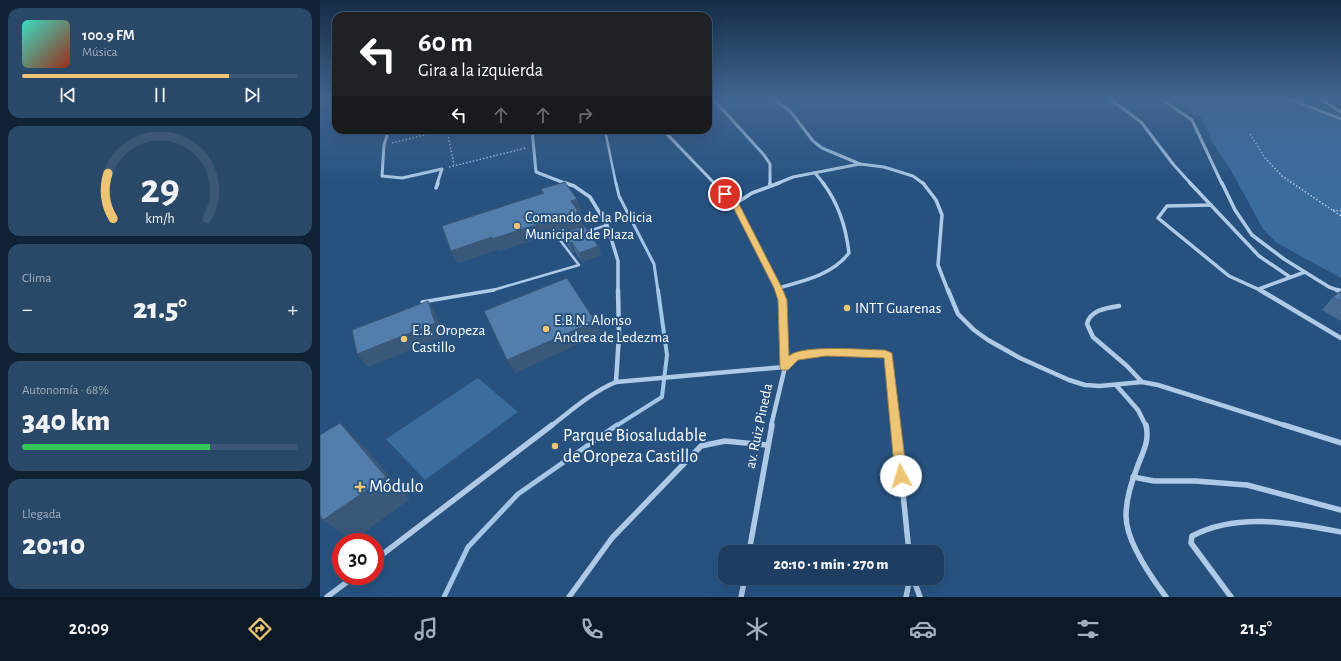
<!DOCTYPE html>
<html lang="es">
<head>
<meta charset="utf-8">
<style>
	body { margin:0; font-family:"Alegreya Sans",sans-serif; background:#2a4969; color:#f1f3f6; height:100vh; display:flex; flex-direction:column; font-size:15px; white-space:nowrap }
	* { box-sizing:border-box; margin:0 }
	p { font-size:13px; color:#a0aebd }
	.icon { flex:none; width:22px; height:22px; fill:none; stroke:currentColor; stroke-width:2; stroke-linecap:round; stroke-linejoin:round }
	.map { position:relative; flex:1; overflow:hidden }
	.drawer { display:flex; flex-direction:column; gap:8px; padding:8px; background:#102235; width:320px }
	.drawer>* { flex:none }
	.hud { position:absolute; left:12px; top:12px; width:380px; height:122px; border-radius:12px; box-shadow:0 4px 16px #0002,0 0 0 1px #3b5775; background:#202124; color:#fff; overflow:hidden }
	.speed { position:absolute; left:12px; top:533px; display:flex; gap:8px; font-size:20px; font-weight:700; text-align:center }
	.speed>* { display:grid; place-content:center; width:52px; height:52px; border-radius:50%; background:#1d3e60; box-shadow:0 4px 16px #0002,0 0 0 1px #3b5775; line-height:1 }
	.speed .limit { border:6px solid #d22; background:#fff; color:#111 }
	.pin { position:absolute; display:grid; place-items:center; width:34px; height:34px; color:#fff; margin:-17px; border:2px solid #fff; border-radius:50%; box-shadow:0 1px 4px #0007 }
	.me { position:absolute; width:44px; margin:-22px; rotate:354deg; stroke-linejoin:round; filter:drop-shadow(0 0 3px #0008) }
	.turn { display:flex; align-items:center; gap:14px; height:84px; padding:0 20px; font-size:18px }
	.turn .icon { width:52px; height:52px; stroke-width:2.5 }
	.turn b { display:block; font-size:28px; line-height:34px }
	.lanes { display:flex; align-items:center; height:38px; padding:0 20px; background:#0003; justify-content:center; gap:20px; direction:ltr }
	.lanes .off { opacity:.35 }
	.big { font-size:30px; font-weight:800; line-height:1.1 }
	.drawer .tile { flex:1; display:flex; flex-direction:column; justify-content:center; gap:6px; min-width:0; padding:0 14px; border-radius:12px; background:#2a4969 }
	.drawer .dial { align-items:center; gap:0 }
	.dial svg { height:104px; overflow:visible; fill:none; stroke:#3b5775; stroke-width:7; stroke-linecap:round; text-anchor:middle }
	.dial text { fill:#f1f3f6; stroke:none }
	.song { display:flex; align-items:center; gap:12px }
	.cover { width:48px; height:48px; border-radius:6px; background:linear-gradient(135deg,hsl(170 70% 55%),hsl(10 70% 35%)) }
	.played { height:4px; border-radius:2px; background:linear-gradient(90deg,#eec574 75%,#3b5775 75%) }
	.keys { display:flex; justify-content:space-around; direction:ltr }
	.heat { display:flex; justify-content:space-between; align-items:center; font-size:22px; direction:ltr }
	.charge { height:6px; border-radius:3px; background:linear-gradient(90deg,#34c759 68%,#3b5775 0) }
	.trip { position:absolute; left:398px; top:545px; width:226px; height:40px; border-radius:12px; background:#1d3e60; box-shadow:0 4px 16px #0002,0 0 0 1px #3b5775; font-weight:800; line-height:40px; text-align:center }
	.tab-bar { display:flex; height:64px; justify-content:space-around; align-items:center; background:#0c1926; color:#a0aebd }
	.tab-bar .icon { width:28px; height:28px }
	.tab-bar .on { color:#eec574 }
	.tab-bar b { font-size:18px; color:#f1f3f6 }
	main { display:flex; flex:1; min-height:0 }
	.map>svg:first-child { display:block }
	.green { fill:#3b6c9e }
	.lines { fill:none; stroke-linecap:round; stroke-linejoin:round }
	.stream-far3 { stroke:#a3c5e6; stroke-width:2.5 }
	.stream-far2 { stroke:#a3c5e6; stroke-width:3 }
	.stream-far1 { stroke:#a3c5e6; stroke-width:4 }
	.stream { stroke:#a3c5e6; stroke-width:5 }
	.path { stroke:#aecae6; stroke-width:1.5; stroke-dasharray:1.5 2; stroke-linecap:butt }
	.service-far1 { stroke:#aecae6; stroke-width:2.5 }
	.service { stroke:#aecae6; stroke-width:3.5 }
	.minor-far3 { stroke:#aecae6; stroke-width:3 }
	.minor-far2 { stroke:#aecae6; stroke-width:3.5 }
	.minor-far1 { stroke:#aecae6; stroke-width:4.5 }
	.minor { stroke:#aecae6; stroke-width:5.5 }
	.wall { fill:#476c93 }
	.shaded-wall { fill:#3a5878 }
	.building { fill:#537eab; stroke:#3a5878 }
	.route { fill:#eec574; stroke:#9b804b }
	.poi-dot { fill:#eec574; stroke:#275280; stroke-width:1.5 }
	.labels { text-anchor:middle; dominant-baseline:central; stroke-width:4; stroke-linejoin:round; paint-order:stroke }
	.poi-label { font-size:15px; fill:#fff; stroke:#275280; text-anchor:start }
	.street-label { font-size:15px; fill:#fff; stroke:#275280 }
	.near-poi-label { font-size:18px; fill:#fff; stroke:#275280; text-anchor:start }
</style>
</head>
<body>
<main>
<section class="drawer">
<div class="tile">
<div class="song"><i class="cover"></i><div><b>100.9 FM</b><p>Música</p></div></div>
<div class="played"></div>
<div class="keys"><svg class="icon" aria-label="previous" viewBox="0 0 24 24"><path d="M18 5L8 12l10 7zM5 5v14"/></svg><svg class="icon" aria-label="pause" viewBox="0 0 24 24"><path d="M8 5v14M16 5v14"/></svg><svg class="icon" aria-label="next" viewBox="0 0 24 24"><path d="M6 5l10 7-10 7zM19 5v14"/></svg></div>
</div>
<div class="tile dial"><svg viewBox="0 0 100 80">
<path d="M14 69A42 42 0 1 1 86 69"/>
<path d="M14 69A42 42 0 0 1 10 34" stroke="#eec574"/>
<text x="50" y="56" font-size="32" font-weight="700">29</text>
<text x="50" y="72" font-size="11">km/h</text>
</svg></div>
<div class="tile"><p>Clima</p>
<div class="heat"><a>−</a><b class="big">21.5°</b><a>+</a></div>
</div>
<div class="tile"><p>Autonomía · 68%</p><b class="big">340 km</b><div class="charge"></div></div>
<div class="tile"><p>Llegada</p><b class="big">20:10</b></div>
</section>
<div class="map">
<svg width="1021" height="597" viewBox="0 0 1021 597">
	<rect width="100%" height="100%" fill="#275280"/>
	<g class="green">
		<polygon points="851,99 967,99 1021,122 1021,278 957,243 943,229 912,172 893,143 881,117 862,107"/>
		<polygon points="158,378 198,412 105,480 66,439"/>
	</g>
	<g class="lines">
		<polyline class="stream-far3" points="285,130 296,184"/>
		<polyline class="stream-far2" points="296,183 299,196 334,264 338,291"/>
		<polyline class="stream-far1" points="296,426 342,397 347,355 338,290"/>
		<polyline class="stream" points="124,597 148,547 198,494 297,425"/>
		<g class="path">
			<polyline points="0,100 3,99"/>
			<polyline points="127,130 134,165"/>
			<polyline points="930,134 945,158 962,176 1021,216"/>
			<polyline points="72,143 125,130"/>
			<polyline points="129,167 206,148"/>
			<polyline points="1013,210 1021,211"/>
		</g>
		<g class="service-far1">
			<polyline points="266,232 287,225"/>
			<polyline points="170,291 259,265 240,240 247,238"/>
		</g>
		<polyline class="service" points="102,302 174,290"/>
		<g class="minor-far3">
			<polyline points="393,99 444,155 450,164 450,184"/>
			<polyline points="454,99 471,112 493,141 502,148 540,164"/>
			<polyline points="790,99 821,122 853,164 871,184"/>
			<polyline points="841,99 872,120 902,184"/>
			<polyline points="970,99 1021,119"/>
			<polyline points="1000,99 1021,112"/>
			<polyline points="69,130 64,145 62,176 82,178 122,169 117,184"/>
			<polyline points="212,130 216,172 247,184"/>
			<polyline points="343,130 395,184"/>
			<polyline points="495,173 504,184"/>
			<polyline points="456,184 473,177 540,164 564,167 593,176 604,184"/>
		</g>
		<g class="minor-far2">
			<polyline points="245,183 254,186 270,197 287,225 298,261 298,291"/>
			<polyline points="394,183 415,204 459,291"/>
			<polyline points="450,183 450,185"/>
			<polyline points="603,183 616,200 622,215 618,265 628,291"/>
			<polyline points="870,183 939,256 970,277"/>
			<polyline points="902,183 915,210 932,235 964,259 1009,287 1020,291"/>
			<polyline points="116,188 118,183"/>
			<polyline points="415,204 432,193 459,183"/>
			<polyline points="891,205 847,206 838,218 909,276 942,291"/>
			<path d="M458 288C484 281 512 275 529 253 526 227 519 204 503 183"/>
			<polyline points="939,289 985,272"/>
		</g>
		<g class="minor-far1">
			<polyline points="628,290 638,314 654,330 668,340 700,358 749,380 765,385 780,386 822,382 838,385 967,426"/>
			<polyline points="940,290 1021,338"/>
			<polyline points="1017,290 1021,291"/>
			<path d="M799 306C786 308 770 310 767 324L773 337 807 366 822 382"/>
			<polyline points="296,382 299,335 298,290"/>
			<polyline points="796,385 818,410 826,426"/>
			<path d="M231 426C252 410 272 392 296 382L465 367C469 362 473 357 479 355 502 348 541 353 565 354L569 356 576 426"/>
			<polyline points="451,426 465,367 462,300 459,290"/>
		</g>
		<g class="minor">
			<polyline points="576,425 589,552"/>
			<path d="M826 425C830 442 822 453 817 468 811 483 806 500 806 516 806 541 831 577 846 597"/>
			<polyline points="964,425 1021,443"/>
			<polyline points="813,477 834,481 875,481 927,485 1021,510"/>
			<polyline points="429,552 452,425"/>
			<polyline points="55,560 232,425"/>
			<polyline points="593,578 600,597"/>
			<polyline points="7,597 35,576"/>
			<polyline points="249,597 292,538 381,446 405,441 447,445"/>
			<polyline points="421,597 425,578"/>
			<polyline points="586,597 590,578"/>
			<path d="M911 597 871 543 872 536C918 512 972 523 1021 532"/>
		</g>
	</g>
	<g class="wall">
		<polygon points="221,189 257,199 261,211 258,212 263,226 278,246 281,255 262,262 255,251 252,252 245,241 243,236 242,236 239,231 179,251 178,249 138,263 131,251 223,194"/>
		<polygon points="1021,291 1021,321 1002,310 1013,297"/>
	</g>
	<g class="shaded-wall">
		<polygon points="257,199 261,211 258,212 264,229 241,233 243,236 242,236 237,225 251,201"/>
		<polygon points="234,219 239,231 179,251 178,249 138,263 131,251 172,237"/>
		<polygon points="252,242 255,251 252,252 249,243"/>
		<polygon points="278,246 281,255 262,262 259,253"/>
		<polygon points="108,301 116,314 124,336 48,367 37,354"/>
		<polygon points="275,321 281,334 195,373 187,360"/>
		<polygon points="20,423 44,447 90,499 32,541 3,520"/>
	</g>
	<g class="building">
		<polygon points="245,182 257,199 251,201 258,211 256,212 260,218 237,225 234,219 172,239 172,237 131,251 122,226 224,193 221,189"/>
		<polygon points="264,226 278,246 259,253 252,242 249,243 241,233"/>
		<polygon points="247,278 275,321 187,360 164,311"/>
		<polygon points="1021,291 1021,302 1013,297"/>
		<polygon points="108,301 115,323 37,354 32,330"/>
		<polygon points="20,423 66,477 3,520 0,515 0,435"/>
	</g>
	<linearGradient id="sky" x2="0" y2="1"><stop stop-color="#152d46"/><stop offset="0.54" stop-color="#416691"/><stop offset="1" stop-color="#416691" stop-opacity="0"/></linearGradient>
	<rect width="1021" height="182" fill="url(#sky)"/>
	<path class="route" d="M402 192H407L419 204 462 288 467 300 469 356C481 344 547 350 565 350L572 353 587 476 585 480 581 482 577 480 575 476 564 358 506 356 478 360 468 370H461L460 367 458 300 454 288 412 205 402 195Z"/>
	<g class="poi-dot">
		<circle cx="197" cy="226" r="4"/>
		<circle cx="527" cy="308" r="4"/>
		<circle cx="226" cy="329" r="4"/>
		<circle cx="84" cy="339" r="4"/>
		<circle cx="235" cy="446" r="4"/>
		<path d="M38 481h4v4h4v4h-4v4h-4v-4h-4v-4h4z"/>
	</g>
	<g class="labels">
		<g class="poi-label">
			<text x="205" y="217">Comando de la Policia<tspan x="205" dy="17">Municipal de Plaza</tspan></text>
			<text x="535" y="308">INTT Guarenas</text>
			<text x="234" y="320">E.B.N. Alonso<tspan x="234" dy="17">Andrea de Ledezma</tspan></text>
			<text x="92" y="330">E.B. Oropeza<tspan x="92" dy="17">Castillo</tspan></text>
		</g>
		<g class="street-label">
			<text transform="translate(439 426) rotate(-78)">av. Ruiz Pineda</text>
		</g>
		<g class="near-poi-label">
			<text x="243" y="436">Parque Biosaludable<tspan x="243" dy="21">de Oropeza Castillo</tspan></text>
			<text x="49" y="487">Módulo</text>
		</g>
	</g>
</svg>
<div class="speed"><div class="limit">30</div></div>
<div class="pin" style="left:405px;top:194px;background:#d93025"><svg class="icon" aria-label="arrive" viewBox="0 0 24 24"><path d="M6 21V4h12l-3 4 3 4H6"/></svg></div>
<svg class="me" style="left:581px;top:476px" viewBox="-20 -20 40 40"><circle r="19" fill="#fff"/><path d="M0-13L10 11 0 6-10 11z" fill="#eec574"/></svg>
<div class="trip">20:10 · 1 min · 270 m</div>
<div class="hud">
<div class="turn"><svg class="icon" aria-label="left" viewBox="0 0 24 24"><path d="M17 20v-9H6M10 6l-5 5 5 5"/></svg><div><b>60 m</b>Gira a la izquierda</div></div>
<div class="lanes"><svg class="icon" aria-label="left" viewBox="0 0 24 24"><path d="M17 20v-9H6M10 6l-5 5 5 5"/></svg><svg class="icon off" aria-label="ahead" viewBox="0 0 24 24"><path d="M12 20V5M6 11l6-6 6 6"/></svg><svg class="icon off" aria-label="ahead" viewBox="0 0 24 24"><path d="M12 20V5M6 11l6-6 6 6"/></svg><svg class="icon off" aria-label="right" viewBox="0 0 24 24"><path d="M7 20v-9h11M14 6l5 5-5 5"/></svg></div>
</div>
</div>
</main>
<nav class="tab-bar">
<b>20:09</b>
<svg class="icon on" aria-label="directions" viewBox="0 0 24 24"><path d="M12 3l9 9-9 9-9-9zM9 14v-3h6M13 9l2 2-2 2"/></svg>
<svg class="icon" aria-label="music" viewBox="0 0 24 24"><path d="M9 18V5l10-2v13"/><circle cx="6" cy="18" r="3"/><circle cx="16" cy="16" r="3"/></svg>
<svg class="icon" aria-label="phone" viewBox="0 0 24 24"><path d="M5 4h4l2 5-3 2q2 4 5 5l2-3 5 2v4C11 20 4 13 5 4z"/></svg>
<svg class="icon" aria-label="climate" viewBox="0 0 24 24"><path d="M12 3v18M4 7l16 10M4 17L20 7"/></svg>
<svg class="icon" aria-label="car" viewBox="0 0 24 24"><path d="M5 17H2v-5l4-1 3-4h7l3 4 3 1v5h-3M9 17h6M6 11h13"/><circle cx="7" cy="17" r="2"/><circle cx="17" cy="17" r="2"/></svg>
<svg class="icon" aria-label="filters" viewBox="0 0 24 24"><path d="M4 7h16M4 17h16"/><circle cx="9" cy="7" r="2"/><circle cx="15" cy="17" r="2"/></svg>
<b>21.5°</b>
</nav>
</body>
</html>
